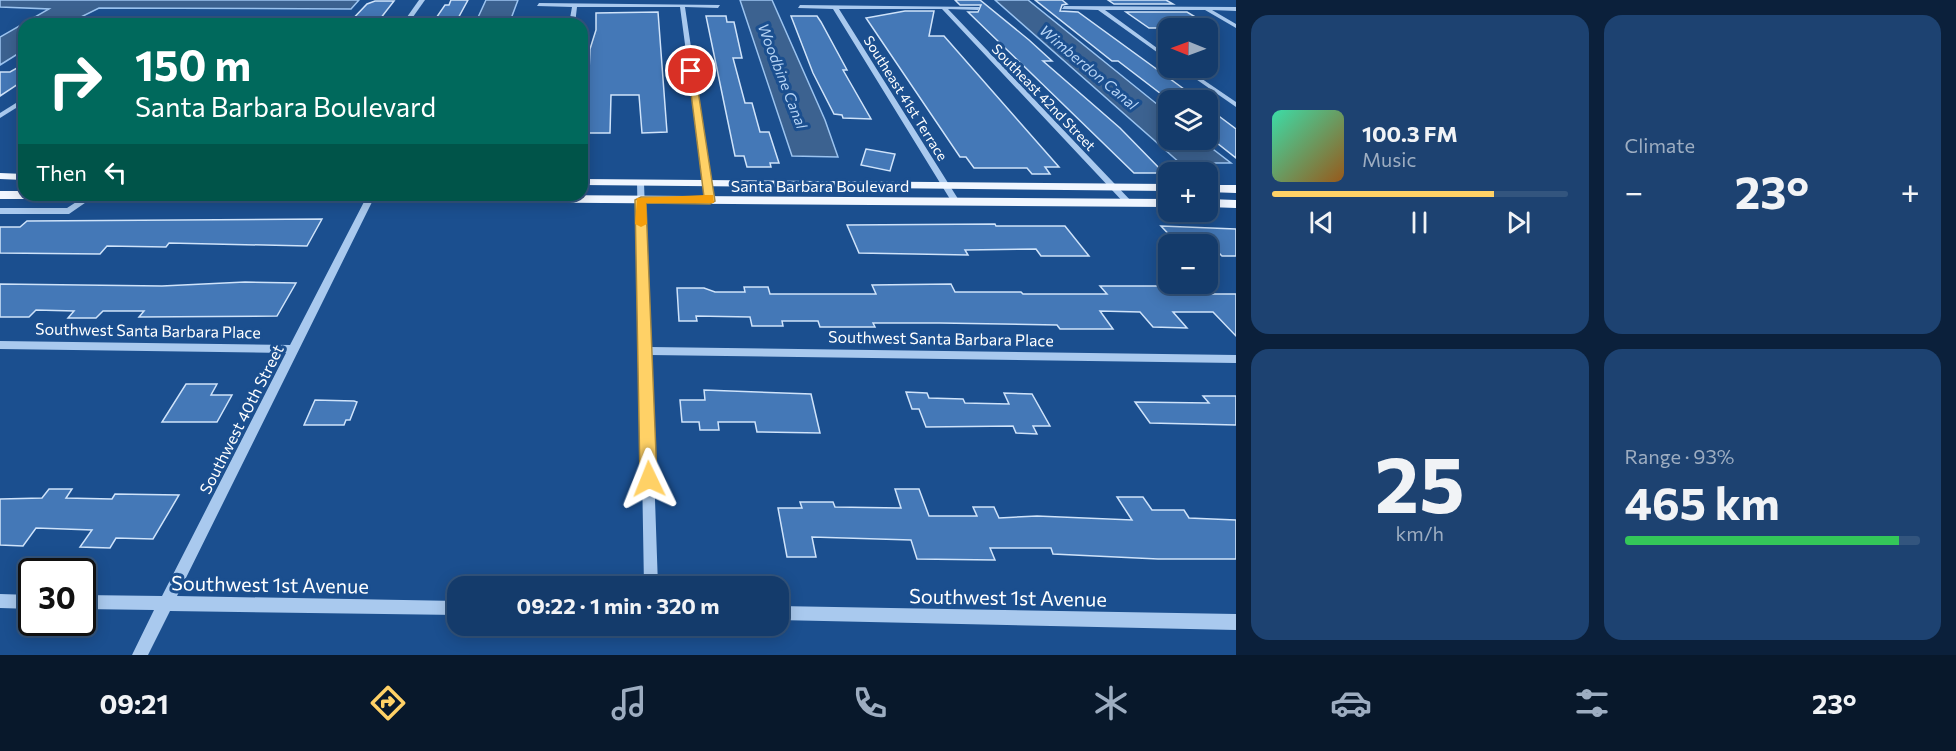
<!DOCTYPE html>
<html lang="en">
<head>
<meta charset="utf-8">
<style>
	body { margin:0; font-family:Commissioner,sans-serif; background:#1d4271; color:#f1f3f6; height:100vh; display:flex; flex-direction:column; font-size:22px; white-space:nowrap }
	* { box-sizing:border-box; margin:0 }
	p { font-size:20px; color:#9dadc1 }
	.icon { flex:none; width:33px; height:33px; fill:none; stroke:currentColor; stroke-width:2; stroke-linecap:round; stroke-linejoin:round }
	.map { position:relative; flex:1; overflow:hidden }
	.sheet { display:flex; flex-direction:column; gap:15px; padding:15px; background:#0b203b; width:720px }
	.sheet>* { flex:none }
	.guide { position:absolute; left:18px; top:18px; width:570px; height:183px; border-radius:18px; box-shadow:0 3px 15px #0003,0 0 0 2px #33557e; background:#00695c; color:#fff; overflow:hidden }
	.needle { width:39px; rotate:271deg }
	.controls { position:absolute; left:1158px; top:18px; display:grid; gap:12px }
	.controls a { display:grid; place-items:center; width:60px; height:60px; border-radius:12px; background:#143b6b; box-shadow:0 3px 15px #0003,0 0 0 2px #33557e; font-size:30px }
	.speed { position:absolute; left:18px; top:558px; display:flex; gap:12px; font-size:30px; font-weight:700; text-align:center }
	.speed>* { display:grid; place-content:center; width:78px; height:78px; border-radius:50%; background:#143b6b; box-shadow:0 3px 15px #0003,0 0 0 2px #33557e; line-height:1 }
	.speed .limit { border:3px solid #111; border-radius:9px; background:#fff; color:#111 }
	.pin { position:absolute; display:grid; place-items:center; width:51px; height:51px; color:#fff; margin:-26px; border:3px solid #fff; border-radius:50%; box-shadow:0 2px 6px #0007 }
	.me { position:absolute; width:66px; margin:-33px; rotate:358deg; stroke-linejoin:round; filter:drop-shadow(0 0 4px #0008) }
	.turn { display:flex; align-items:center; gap:21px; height:126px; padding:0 18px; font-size:27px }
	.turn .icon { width:78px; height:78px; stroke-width:2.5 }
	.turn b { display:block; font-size:42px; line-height:51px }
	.then { display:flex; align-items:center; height:57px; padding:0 18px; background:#0003; gap:12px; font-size:22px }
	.big { font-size:45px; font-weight:700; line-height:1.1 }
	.sheet .widget { flex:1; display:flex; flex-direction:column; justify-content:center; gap:9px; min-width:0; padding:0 21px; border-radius:18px; background:#1d4271 }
	.sheet .dial { align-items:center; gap:0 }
	.dial b { font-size:78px; line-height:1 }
	.song { display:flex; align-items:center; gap:18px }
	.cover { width:72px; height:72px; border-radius:9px; background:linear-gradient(135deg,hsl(160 70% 55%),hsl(30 70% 35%)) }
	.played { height:6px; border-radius:3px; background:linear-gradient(90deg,#ffd166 75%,#33557e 75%) }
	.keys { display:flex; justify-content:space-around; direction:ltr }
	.heat { display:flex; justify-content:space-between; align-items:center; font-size:33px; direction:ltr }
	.charge { height:9px; border-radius:4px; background:linear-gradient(90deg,#34c759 93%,#33557e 0) }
	.sheet .tiles { flex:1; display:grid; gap:15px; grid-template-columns:repeat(2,1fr) }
	.trip { position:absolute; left:447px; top:576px; width:342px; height:60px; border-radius:18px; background:#143b6b; box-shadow:0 3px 15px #0003,0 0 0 2px #33557e; font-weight:700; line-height:60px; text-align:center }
	.dock { display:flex; height:96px; justify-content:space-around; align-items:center; background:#08182b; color:#9dadc1 }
	.dock .icon { width:42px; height:42px }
	.dock .active { color:#ffd166 }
	.dock b { font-size:27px; color:#f1f3f6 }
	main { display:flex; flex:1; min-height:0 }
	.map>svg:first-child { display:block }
	.water { fill:#3c6290; stroke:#9cc4f0; stroke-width:1.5 }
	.building { fill:#4478b7; stroke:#cfe3fa; stroke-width:1.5 }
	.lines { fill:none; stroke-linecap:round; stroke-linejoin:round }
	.minor { fill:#a9c9ee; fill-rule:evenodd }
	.major { fill:#f0f6ff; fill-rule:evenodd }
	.route { fill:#ffd166; stroke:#a68842; stroke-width:1.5 }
	.slow { fill:#f59e0b }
	.labels { text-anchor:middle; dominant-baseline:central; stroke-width:6; stroke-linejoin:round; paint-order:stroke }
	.far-street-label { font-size:14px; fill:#fff; stroke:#1b4f8f }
	.far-water-label { font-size:15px; font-style:italic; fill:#b5d3f5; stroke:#1b4f8f }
	.street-label { font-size:16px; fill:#fff; stroke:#1b4f8f }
	.near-street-label { font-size:20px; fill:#fff; stroke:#1b4f8f }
</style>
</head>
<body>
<main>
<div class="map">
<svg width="1236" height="655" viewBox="0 0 1236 655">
	<rect width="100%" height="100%" fill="#1b4f8f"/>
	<g class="water">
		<polygon points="0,0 359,0 351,9 99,8 67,24 24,24 24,50 0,65 0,37 49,9 0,7"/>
		<polygon points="486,0 518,0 509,24 475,24"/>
		<polygon points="740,0 772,0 825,120 838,157 792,156"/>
		<polygon points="995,0 1028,0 1168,113 1168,140 1201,140 1231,163 1180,163"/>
	</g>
	<g class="building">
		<polygon points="451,0 468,0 456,22 434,21 445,5 449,5"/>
		<polygon points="955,0 980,0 1029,40 1052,61 1043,61 1120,128 1164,173 1134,173 968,12 978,12 981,5 960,5"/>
		<polygon points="1035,0 1062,0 1067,4 1062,5 1060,11 1078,12 1199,100 1169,100 1118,61 1112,61"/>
		<polygon points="1108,0 1166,0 1173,4 1114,4"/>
		<polygon points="375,1 394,1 380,19 348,24 367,4"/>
		<polygon points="905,11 934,11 929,36 944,36 1059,167 1045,167 1050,174 1032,174 1027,168 974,168 966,157 960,157 866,18"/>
		<polygon points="658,12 667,132 642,133 639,95 611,95 610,133 582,133 583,116 587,116 590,49 596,30 596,13"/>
		<polygon points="1126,12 1187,12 1214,28 1149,28"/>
		<polygon points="706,16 726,16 727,22 734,22 742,58 733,58 745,103 752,103 760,132 769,132 779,163 770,163 771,167 747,167 744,156 735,156"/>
		<polygon points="791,16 817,16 821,22 847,70 843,70 871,119 843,118 842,115 834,114 813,73"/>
		<polygon points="24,64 24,80 0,96 0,72 10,72"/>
		<polygon points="1208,108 1236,129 1236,158 1208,136"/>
		<polygon points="866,149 895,154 890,171 861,165"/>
		<polygon points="322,219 307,246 169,243 166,247 107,246 100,254 0,253 0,227 20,227 27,221"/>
		<polygon points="995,224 996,226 1065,226 1089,256 1041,256 1036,249 965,250 968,255 859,253 847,225"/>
		<polygon points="1161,226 1236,229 1236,256 1222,256 1210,244 1178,244"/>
		<polygon points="245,282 296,283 277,316 139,317 144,311 103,311 96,318 68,318 74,311 36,310 29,317 0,317 0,284 162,286"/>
		<polygon points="951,284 955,292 1021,292 1023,294 1107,294 1100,286 1168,286 1175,294 1236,294 1236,336 1213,312 1173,312 1187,328 1153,327 1140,312 1100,311 1113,329 1060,329 1057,325 940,323 873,323 875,327 820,327 818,321 782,321 783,326 752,326 750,317 696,316 697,321 679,321 677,288 704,288 715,292 745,292 744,287 768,287 770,294 876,294 872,285"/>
		<polygon points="186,384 217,384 211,395 232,395 217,422 162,422"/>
		<polygon points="704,390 811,394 820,433 757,432 755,422 718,422 719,430 700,430 699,422 682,422 680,400 705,400"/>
		<polygon points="906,392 927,393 929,398 963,399 965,403 1009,404 1004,393 1032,394 1050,426 1033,426 1037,434 1016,433 1013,426 926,427 919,409 912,409"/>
		<polygon points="1203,396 1236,396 1236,425 1150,423 1135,402 1209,403"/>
		<polygon points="315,400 354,401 357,402 350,420 346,420 344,425 304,425"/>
		<polygon points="49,489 72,489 66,498 112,499 115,494 179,495 153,539 116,538 110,548 80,547 92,530 36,528 23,546 0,545 0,499 42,498"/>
		<polygon points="895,489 919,489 929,516 977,516 973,507 994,507 999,518 1037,516 1132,520 1117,497 1143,497 1152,510 1184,510 1189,518 1236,520 1236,559 1158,559 1053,554 1051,548 990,548 995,560 917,559 911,540 812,537 816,557 787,557 778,508 802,508 800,502 833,502 835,507 901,508"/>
	</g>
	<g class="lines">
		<g class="minor">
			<polygon points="419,0 425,0 408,24 402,24"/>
			<polygon points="539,3 720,5 718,8 685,7 714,201 713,203 710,204 706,201 680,7 577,7 575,24 569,24 572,7 537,6"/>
			<polygon points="800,5 980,7 978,10 948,9 1133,203 1129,206 1126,205 942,9 839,9 960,202 956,205 953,204 833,9 798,8"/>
			<polygon points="1064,6 1236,7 1236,11 1212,10 1236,24 1236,28 1205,10 1105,10 1168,56 1168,60 1098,10 1062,9"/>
			<polygon points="1180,68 1186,68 1236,102 1236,107"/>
			<polygon points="24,98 24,103 0,118 0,113"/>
			<polygon points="637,181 640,181 644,183 650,347 1236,355 1236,363 650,355 658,586 644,586"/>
			<polygon points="87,195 95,196 69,214 0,214 0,208 67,208"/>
			<polygon points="370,195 374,198 177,596 458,601 458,615 170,611 148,655 132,655 154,610 82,609 82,595 162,596 286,353 0,349 0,341 290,345 366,198"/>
			<polygon points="0,594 32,595 32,609 0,608"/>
			<polygon points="778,606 1236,614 1236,630 778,620"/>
		</g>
		<g class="major">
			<polygon points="0,173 24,174 24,180 0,179"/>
			<polygon points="582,179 1168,184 1168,191 582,185"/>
			<polygon points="1236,185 1236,193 1208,192 1208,185"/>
			<polygon points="0,191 24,191 24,195 30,195 24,199 0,199"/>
			<polygon points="32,195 547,195 1168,199 1168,207 38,199"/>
			<polygon points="1208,199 1236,200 1236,208 1208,207"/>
		</g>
	</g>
	<polygon class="route" points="688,69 695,71 715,201 710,204 646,203 657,479 655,484 643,484 640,479 635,200 641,197 704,197"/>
	<polygon class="slow" points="705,195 713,195 714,203 646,203 647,224 641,227 635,224 637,198"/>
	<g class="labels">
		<g class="far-street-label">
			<text transform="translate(1044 97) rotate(46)">Southeast 42nd Street</text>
			<text transform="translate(906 98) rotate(58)">Southeast 41st Terrace</text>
		</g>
		<g class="far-water-label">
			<text transform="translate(1089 67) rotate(40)">Wimberdon Canal</text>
			<text transform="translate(783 76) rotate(69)">Woodbine Canal</text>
		</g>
		<g class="street-label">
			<text x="820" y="185">Santa Barbara Boulevard</text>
			<text transform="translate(148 330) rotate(1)">Southwest Santa Barbara Place</text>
			<text transform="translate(941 338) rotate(1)">Southwest Santa Barbara Place</text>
			<text transform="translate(241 419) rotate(-63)">Southwest 40th Street</text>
		</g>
		<g class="near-street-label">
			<text transform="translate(270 584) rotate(1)">Southwest 1st Avenue</text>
			<text transform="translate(1008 597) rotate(1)">Southwest 1st Avenue</text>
		</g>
	</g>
</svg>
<div class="controls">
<a><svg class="needle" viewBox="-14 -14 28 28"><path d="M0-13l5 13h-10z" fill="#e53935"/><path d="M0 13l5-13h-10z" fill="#9dadc1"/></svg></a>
<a><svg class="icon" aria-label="layers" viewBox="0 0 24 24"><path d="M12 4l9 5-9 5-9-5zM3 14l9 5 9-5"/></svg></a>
<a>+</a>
<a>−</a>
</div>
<div class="speed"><div class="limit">30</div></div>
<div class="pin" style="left:691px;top:71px;background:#d93025"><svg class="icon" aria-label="arrive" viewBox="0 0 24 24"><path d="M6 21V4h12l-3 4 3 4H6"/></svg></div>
<svg class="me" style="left:649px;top:479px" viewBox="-20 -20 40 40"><path d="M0-17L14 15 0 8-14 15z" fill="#ffd166" stroke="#fff" stroke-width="4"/></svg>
<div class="trip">09:22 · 1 min · 320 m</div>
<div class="guide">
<div class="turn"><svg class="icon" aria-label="right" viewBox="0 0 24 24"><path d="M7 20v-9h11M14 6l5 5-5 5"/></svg><div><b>150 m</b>Santa Barbara Boulevard</div></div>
<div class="then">Then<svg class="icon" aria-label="left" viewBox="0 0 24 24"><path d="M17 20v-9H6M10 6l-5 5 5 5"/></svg></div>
</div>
</div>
<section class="sheet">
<div class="tiles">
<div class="widget">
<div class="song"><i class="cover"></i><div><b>100.3 FM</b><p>Music</p></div></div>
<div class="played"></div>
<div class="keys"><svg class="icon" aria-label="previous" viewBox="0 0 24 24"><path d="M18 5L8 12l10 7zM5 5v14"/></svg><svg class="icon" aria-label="pause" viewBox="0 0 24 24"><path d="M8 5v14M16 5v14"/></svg><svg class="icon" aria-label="next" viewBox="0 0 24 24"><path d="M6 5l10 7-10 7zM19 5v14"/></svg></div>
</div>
<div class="widget"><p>Climate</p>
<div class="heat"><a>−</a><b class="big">23°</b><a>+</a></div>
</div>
<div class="widget dial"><b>25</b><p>km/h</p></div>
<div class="widget"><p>Range · 93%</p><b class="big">465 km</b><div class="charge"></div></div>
</div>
</section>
</main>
<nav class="dock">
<b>09:21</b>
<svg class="icon active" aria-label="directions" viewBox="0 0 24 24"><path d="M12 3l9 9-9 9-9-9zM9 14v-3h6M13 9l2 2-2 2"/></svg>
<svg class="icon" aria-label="music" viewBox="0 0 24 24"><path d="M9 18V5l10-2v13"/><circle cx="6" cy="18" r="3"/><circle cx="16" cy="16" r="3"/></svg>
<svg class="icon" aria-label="phone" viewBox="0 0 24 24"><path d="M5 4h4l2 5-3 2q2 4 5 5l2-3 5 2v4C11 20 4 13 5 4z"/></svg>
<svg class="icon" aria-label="climate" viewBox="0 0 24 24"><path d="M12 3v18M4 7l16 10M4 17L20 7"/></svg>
<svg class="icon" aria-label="car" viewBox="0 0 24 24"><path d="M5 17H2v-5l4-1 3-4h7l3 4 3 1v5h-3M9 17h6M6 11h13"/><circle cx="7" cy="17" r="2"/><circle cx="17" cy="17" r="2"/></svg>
<svg class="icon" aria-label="filters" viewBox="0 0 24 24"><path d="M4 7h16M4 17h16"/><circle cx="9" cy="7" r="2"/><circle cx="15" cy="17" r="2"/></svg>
<b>23°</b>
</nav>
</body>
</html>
